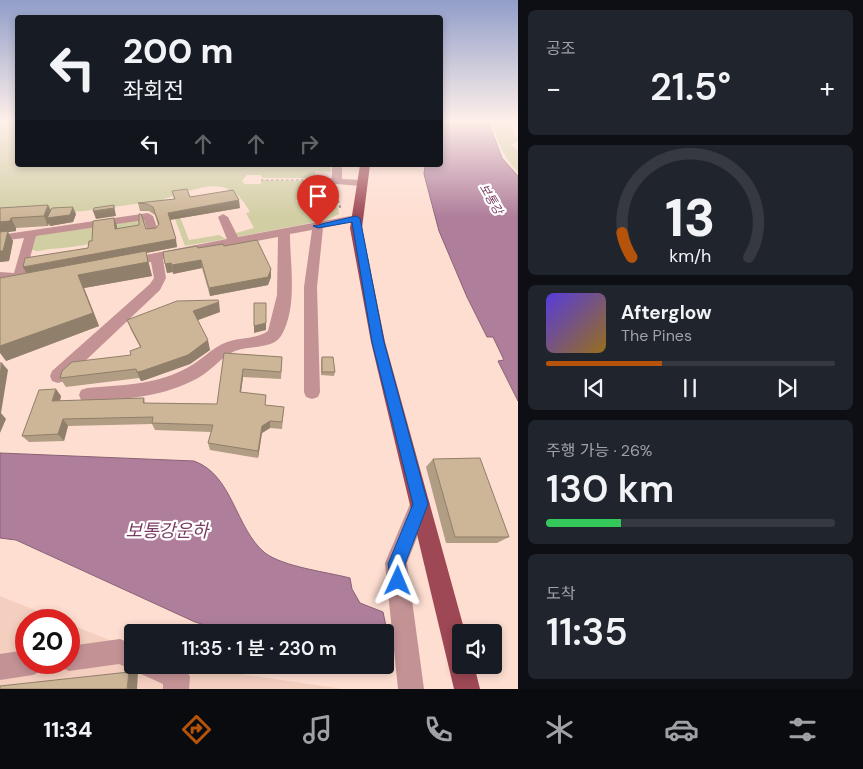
<!DOCTYPE html>
<html lang="ko">
<head>
<meta charset="utf-8">
<style>
	body { margin:0; font-family:"DM Sans","Noto Sans KR",sans-serif; background:#20242c; color:#f1f3f6; height:100vh; display:flex; flex-direction:column; font-size:19px; white-space:nowrap }
	* { box-sizing:border-box; margin:0 }
	p { font-size:16px; color:#9ea1a6 }
	.icon { flex:none; width:28px; height:28px; fill:none; stroke:currentColor; stroke-width:2; stroke-linecap:round; stroke-linejoin:round }
	.map { position:relative; flex:1; overflow:hidden }
	.details { display:flex; flex-direction:column; gap:10px; padding:10px; background:#0d0f14; width:345px }
	.details>* { flex:none }
	.top-card { position:absolute; left:15px; top:15px; width:428px; height:152px; border-radius:5px; box-shadow:0 2px 8px #0003; background:#171b24; color:#f1f3f6; overflow:hidden }
	.controls { position:absolute; left:452px; top:624px; display:grid; gap:10px }
	.controls a { display:grid; place-items:center; width:50px; height:50px; border-radius:5px; background:#171b24; box-shadow:0 2px 8px #0003; font-size:25px }
	.speed { position:absolute; left:15px; top:609px; display:flex; gap:10px; font-size:25px; font-weight:700; text-align:center }
	.speed>* { display:grid; place-content:center; width:65px; height:65px; border-radius:50%; background:#171b24; box-shadow:0 2px 8px #0003; line-height:1 }
	.speed .limit { border:8px solid #d22; background:#fff; color:#111 }
	.pin { position:absolute; display:grid; place-items:center; width:42px; height:42px; color:#fff; margin:-51px -21px; border-radius:50% 50% 50% 0; rotate:-45deg; box-shadow:0 0 5px #0007 }
	.pin .icon { rotate:45deg }
	.me { position:absolute; width:55px; margin:-28px; rotate:1deg; stroke-linejoin:round; filter:drop-shadow(0 0 4px #0008) }
	.turn { display:flex; align-items:center; gap:18px; height:105px; padding:0 25px; font-size:22px }
	.turn .icon { width:65px; height:65px; stroke-width:2.5 }
	.turn b { display:block; font-size:35px; line-height:42px }
	.lanes { display:flex; align-items:center; height:48px; padding:0 25px; background:#0003; justify-content:center; gap:25px; direction:ltr }
	.lanes .off { opacity:.35 }
	.big { font-size:38px; font-weight:600; line-height:1.1 }
	.details .tile { flex:1; display:flex; flex-direction:column; justify-content:center; gap:8px; min-width:0; padding:0 18px; border-radius:8px; background:#20242c }
	.details .dial { align-items:center; gap:0 }
	.dial svg { height:130px; overflow:visible; fill:none; stroke:#363941; stroke-width:7; stroke-linecap:round; text-anchor:middle }
	.dial text { fill:#f1f3f6; stroke:none }
	.song { display:flex; align-items:center; gap:15px }
	.cover { width:60px; height:60px; border-radius:8px; background:linear-gradient(135deg,hsl(250 70% 55%),hsl(40 70% 35%)) }
	.played { height:5px; border-radius:2px; background:linear-gradient(90deg,#b45309 40%,#363941 40%) }
	.keys { display:flex; justify-content:space-around; direction:ltr }
	.heat { display:flex; justify-content:space-between; align-items:center; font-size:28px; direction:ltr }
	.charge { height:8px; border-radius:4px; background:linear-gradient(90deg,#34c759 26%,#363941 0) }
	.trip { position:absolute; left:124px; top:624px; width:270px; height:50px; border-radius:5px; background:#171b24; box-shadow:0 2px 8px #0003; font-weight:600; line-height:50px; text-align:center }
	.tab-bar { display:flex; height:80px; justify-content:space-around; align-items:center; background:#090b0e; color:#9ea1a6 }
	.tab-bar .icon { width:35px; height:35px }
	.tab-bar .active { color:#b45309 }
	.tab-bar b { font-size:22px; color:#f1f3f6 }
	main { display:flex; flex:1; min-height:0 }
	.map>svg:first-child { display:block }
	.built { fill:#f4cfbf }
	.green { fill:#d1cea4 }
	.water { fill:#af7e9b; stroke:#896275 }
	.lines { fill:none; stroke-linecap:round; stroke-linejoin:round }
	.path-far1 { stroke:#9d857c; stroke-width:1; stroke-dasharray:2.5 2.5; stroke-linecap:butt }
	.path { stroke:#9d857c; stroke-width:2; stroke-dasharray:2.5 2.5; stroke-linecap:butt }
	.minor { fill:#c39295; fill-rule:evenodd }
	.major { fill:#9d4854; fill-rule:evenodd }
	.wall { fill:#b09d83 }
	.shaded-wall { fill:#907f6a }
	.building { fill:#cdb698; stroke:#907f6a }
	.route { fill:#1a73e8; stroke:#114b97 }
	.labels { text-anchor:middle; dominant-baseline:central; stroke-width:4.5; stroke-linejoin:round; paint-order:stroke }
	.far-water-label { font-size:12px; font-style:italic; fill:#7b3b63; stroke:#fff }
	.near-water-label { font-size:18px; font-style:italic; fill:#7b3b63; stroke:#fff }
</style>
</head>
<body>
<main>
<div class="map">
<svg width="518" height="689" viewBox="0 0 518 689">
	<rect width="100%" height="100%" fill="#feded1"/>
	<polygon class="built" points="0,596 59,620 26,620 26,662 69,662 69,624 132,649 132,665 180,665 343,689 0,689"/>
	<g class="green">
		<path d="M0 121H17L18 165H334V167H330L331 172 315 171 316 178H262L261 175H247L242 181 245 184H261V180L316 181 318 190 336 191H324L326 200H322L318 195 295 200 301 207 337 202 339 214 327 220 237 237 236 233 254 228 246 213 250 212C228 171 199 189 164 199L163 205 151 207 150 202 84 211 0 217Z"/>
		<path d="M491 121H509L514 136 518 137V141L511 145 518 150V172C503 157 497 140 491 121Z"/>
		<polygon points="173,199 189,240 219,235 226,239 185,246 168,200"/>
		<path d="M145 218 148 230C115 239 83 247 50 249 43 250 37 253 31 249L36 235Z"/>
	</g>
	<g class="water">
		<polygon points="440,121 488,121 502,158 518,176 518,401 498,361 504,360 493,337 487,337 467,297 439,231 424,174 425,165 440,165"/>
		<path d="M0 453 194 461C233 475 235 528 265 553 284 567 327 572 350 578L352 589 360 603 383 612 391 649 385 650V632H229L195 622 16 540 0 538Z"/>
	</g>
	<g class="lines">
		<polyline class="path-far1" points="261,180 305,180"/>
		<polyline class="path" points="303,206 338,201 341,210"/>
		<g class="minor">
			<polygon points="332,165 342,165 342,179 361,180 366,183 361,186 313,182 311,180 316,177 332,178"/>
			<polygon points="148,213 153,216 159,233 157,235 149,235 144,220 36,236 22,287 12,287 11,281 0,280 0,272 14,273 24,238 0,241 0,235"/>
			<path d="M223 214 228 217 238 237 356 215 361 218 360 220 323 228 317 287 320 392 318 397 312 399 306 397 304 392V287L312 230 290 234C290 265 298 308 281 336 272 350 248 345 235 351 221 357 211 371 198 378 164 397 125 399 87 402L81 400 79 395 81 390 87 388C120 385 155 385 185 369 200 362 211 348 227 342 241 337 257 339 268 331L277 295 278 237 163 259 166 278 160 290 64 381 58 383 52 381 50 376 52 371 150 284 154 278 151 262 125 265 123 262 125 259 227 239 218 217Z"/>
			<polygon points="420,494 427,497 430,504 407,563 424,689 398,689 385,563 413,497"/>
			<polygon points="120,639 132,644 132,665 179,665 186,668 190,677 189,689 163,689 163,684 141,674 138,667 132,670 119,664 69,671 60,667 58,662 69,662 69,646"/>
			<polygon points="26,650 26,662 45,662 42,671 33,675 0,680 0,654"/>
		</g>
		<polygon class="major" points="360,165 370,165 362,228 385,342 465,632 461,632 461,665 474,665 480,689 454,689 371,342 350,228"/>
	</g>
	<g class="wall">
		<polygon points="172,191 190,197 240,208 170,220 177,247 146,253 152,276 84,288 99,326 6,361 26,273 88,248 92,241 117,226 117,228 156,228 158,225 155,215 149,211 140,211 138,203 174,199"/>
		<polygon points="48,205 51,210 76,214 73,222 50,226 49,223 48,226 16,228 16,231 8,232 13,241 9,261 0,262 0,208"/>
		<polygon points="224,246 271,277 268,285 210,296 202,268 173,274 173,272 167,273 165,264 198,248"/>
		<polygon points="220,312 198,320 210,350 190,364 145,380 141,381 139,378 66,387 60,378 131,355 140,347 131,330 127,320"/>
		<polygon points="224,353 282,357 281,379 243,377 241,392 265,405 284,407 282,429 270,428 262,433 258,458 210,450 208,443 211,432 155,430 152,424 68,426 64,441 29,442 22,436 61,396 60,401 144,398 145,403 217,404"/>
		<polygon points="322,357 335,372 334,376 321,375 321,360"/>
		<polygon points="433,459 509,537 497,543 446,543 426,467"/>
	</g>
	<g class="shaded-wall">
		<polygon points="239,200 240,208 169,220 168,213"/>
		<polygon points="48,205 53,215 73,207 76,214 73,222 50,226 49,223 48,226 44,216"/>
		<polygon points="114,205 116,216 96,219 93,211"/>
		<polygon points="11,218 16,228 16,231 8,232 13,241 9,261 0,262 0,222"/>
		<polygon points="114,218 117,226 117,237 115,229"/>
		<polygon points="176,239 177,247 146,253 152,276 84,288 99,326 6,361 0,353 0,346 28,276 23,267"/>
		<polygon points="201,260 202,268 173,274 172,265"/>
		<polygon points="171,263 173,272 167,273 165,264"/>
		<polygon points="271,269 271,277 268,285 210,296 209,288"/>
		<polygon points="219,302 220,312 195,321 193,311"/>
		<polygon points="266,323 266,330 254,333 254,326"/>
		<polygon points="208,340 210,350 190,364 145,380 141,381 137,372"/>
		<polygon points="2,363 8,370 1,413 6,419 0,433 0,375"/>
		<polygon points="243,369 243,377 240,399 240,392"/>
		<polygon points="56,389 61,396 58,408 52,401"/>
		<polygon points="63,419 68,426 64,441 58,434"/>
		<polygon points="270,421 270,428 262,433 258,458 258,451 262,426"/>
		<polygon points="129,672 138,672 137,689 127,689"/>
	</g>
	<g class="building">
		<polygon points="187,189 190,197 233,190 239,200 168,213 176,239 23,267 25,258 88,248 89,241 92,241 93,221 114,218 115,229 139,225 139,214 141,214 146,229 156,228 159,224 153,207 147,204 138,203 175,199 172,191"/>
		<polygon points="48,205 44,216 11,218 10,221 0,222 0,208"/>
		<polygon points="114,205 114,208 93,211 94,208"/>
		<polygon points="73,207 70,215 47,218 52,208"/>
		<polygon points="8,231 3,251 0,251 0,232"/>
		<polygon points="257,240 271,269 268,277 209,288 201,260 172,265 171,263 165,264 163,252 197,246 198,248 223,244 224,246"/>
		<polygon points="146,251 148,262 78,275 93,313 0,346 0,278"/>
		<polygon points="218,300 219,302 193,311 208,340 188,355 142,371 137,372 136,369 60,378 62,371 72,362 131,355 130,351 141,347 127,320 177,301"/>
		<polygon points="254,303 266,303 266,323 254,326"/>
		<polygon points="224,353 282,357 281,372 243,369 240,392 266,395 265,405 284,407 282,422 270,421 262,426 258,451 208,443 213,425 152,423 153,417 63,419 58,434 22,436 39,390 56,389 52,401 144,398 143,403 217,404"/>
		<polygon points="322,357 333,357 335,372 322,372"/>
		<polygon points="0,363 2,363 0,375"/>
		<polygon points="480,458 509,537 455,537 433,459"/>
		<polygon points="129,672 127,689 0,689 0,686"/>
	</g>
	<linearGradient id="sky" x2="0" y2="1"><stop stop-color="#919ec9"/><stop offset="0.56" stop-color="#fff0ea"/><stop offset="1" stop-color="#fff0ea" stop-opacity="0"/></linearGradient>
	<rect width="518" height="217" fill="url(#sky)"/>
	<polygon class="route" points="356,216 360,218 384,342 428,504 405,564 407,581 405,587 398,590 392,587 388,564 413,504 372,342 352,222 318,228 313,226"/>
	<g class="labels">
		<g class="far-water-label">
			<text transform="translate(491 199) rotate(60)">보통강</text>
		</g>
		<g class="near-water-label">
			<text x="167" y="531">보통강운하</text>
		</g>
	</g>
</svg>
<div class="controls">
<a><svg class="icon" aria-label="sound" viewBox="0 0 24 24"><path d="M4 9h4l5-4v14l-5-4H4zM17 9q2 3 0 6"/></svg></a>
</div>
<div class="speed"><div class="limit">20</div></div>
<div class="pin" style="left:318px;top:226px;background:#d93025"><svg class="icon" aria-label="arrive" viewBox="0 0 24 24"><path d="M6 21V4h12l-3 4 3 4H6"/></svg></div>
<svg class="me" style="left:398px;top:581px" viewBox="-20 -20 40 40"><path d="M0-17L14 15 0 8-14 15z" fill="#1a73e8" stroke="#fff" stroke-width="4"/></svg>
<div class="trip">11:35 · 1 분 · 230 m</div>
<div class="top-card">
<div class="turn"><svg class="icon" aria-label="left" viewBox="0 0 24 24"><path d="M17 20v-9H6M10 6l-5 5 5 5"/></svg><div><b>200 m</b>좌회전</div></div>
<div class="lanes"><svg class="icon" aria-label="left" viewBox="0 0 24 24"><path d="M17 20v-9H6M10 6l-5 5 5 5"/></svg><svg class="icon off" aria-label="ahead" viewBox="0 0 24 24"><path d="M12 20V5M6 11l6-6 6 6"/></svg><svg class="icon off" aria-label="ahead" viewBox="0 0 24 24"><path d="M12 20V5M6 11l6-6 6 6"/></svg><svg class="icon off" aria-label="right" viewBox="0 0 24 24"><path d="M7 20v-9h11M14 6l5 5-5 5"/></svg></div>
</div>
</div>
<section class="details">
<div class="tile"><p>공조</p>
<div class="heat"><a>−</a><b class="big">21.5°</b><a>+</a></div>
</div>
<div class="tile dial"><svg viewBox="0 0 100 80">
<path d="M14 69A42 42 0 1 1 86 69"/>
<path d="M14 69A42 42 0 0 1 8 54" stroke="#b45309"/>
<text x="50" y="56" font-size="32" font-weight="700">13</text>
<text x="50" y="72" font-size="11">km/h</text>
</svg></div>
<div class="tile">
<div class="song"><i class="cover"></i><div><b>Afterglow</b><p>The Pines</p></div></div>
<div class="played"></div>
<div class="keys"><svg class="icon" aria-label="previous" viewBox="0 0 24 24"><path d="M18 5L8 12l10 7zM5 5v14"/></svg><svg class="icon" aria-label="pause" viewBox="0 0 24 24"><path d="M8 5v14M16 5v14"/></svg><svg class="icon" aria-label="next" viewBox="0 0 24 24"><path d="M6 5l10 7-10 7zM19 5v14"/></svg></div>
</div>
<div class="tile"><p>주행 가능 · 26%</p><b class="big">130 km</b><div class="charge"></div></div>
<div class="tile"><p>도착</p><b class="big">11:35</b></div>
</section>
</main>
<nav class="tab-bar">
<b>11:34</b>
<svg class="icon active" aria-label="directions" viewBox="0 0 24 24"><path d="M12 3l9 9-9 9-9-9zM9 14v-3h6M13 9l2 2-2 2"/></svg>
<svg class="icon" aria-label="music" viewBox="0 0 24 24"><path d="M9 18V5l10-2v13"/><circle cx="6" cy="18" r="3"/><circle cx="16" cy="16" r="3"/></svg>
<svg class="icon" aria-label="phone" viewBox="0 0 24 24"><path d="M5 4h4l2 5-3 2q2 4 5 5l2-3 5 2v4C11 20 4 13 5 4z"/></svg>
<svg class="icon" aria-label="climate" viewBox="0 0 24 24"><path d="M12 3v18M4 7l16 10M4 17L20 7"/></svg>
<svg class="icon" aria-label="car" viewBox="0 0 24 24"><path d="M5 17H2v-5l4-1 3-4h7l3 4 3 1v5h-3M9 17h6M6 11h13"/><circle cx="7" cy="17" r="2"/><circle cx="17" cy="17" r="2"/></svg>
<svg class="icon" aria-label="filters" viewBox="0 0 24 24"><path d="M4 7h16M4 17h16"/><circle cx="9" cy="7" r="2"/><circle cx="15" cy="17" r="2"/></svg>
</nav>
</body>
</html>
